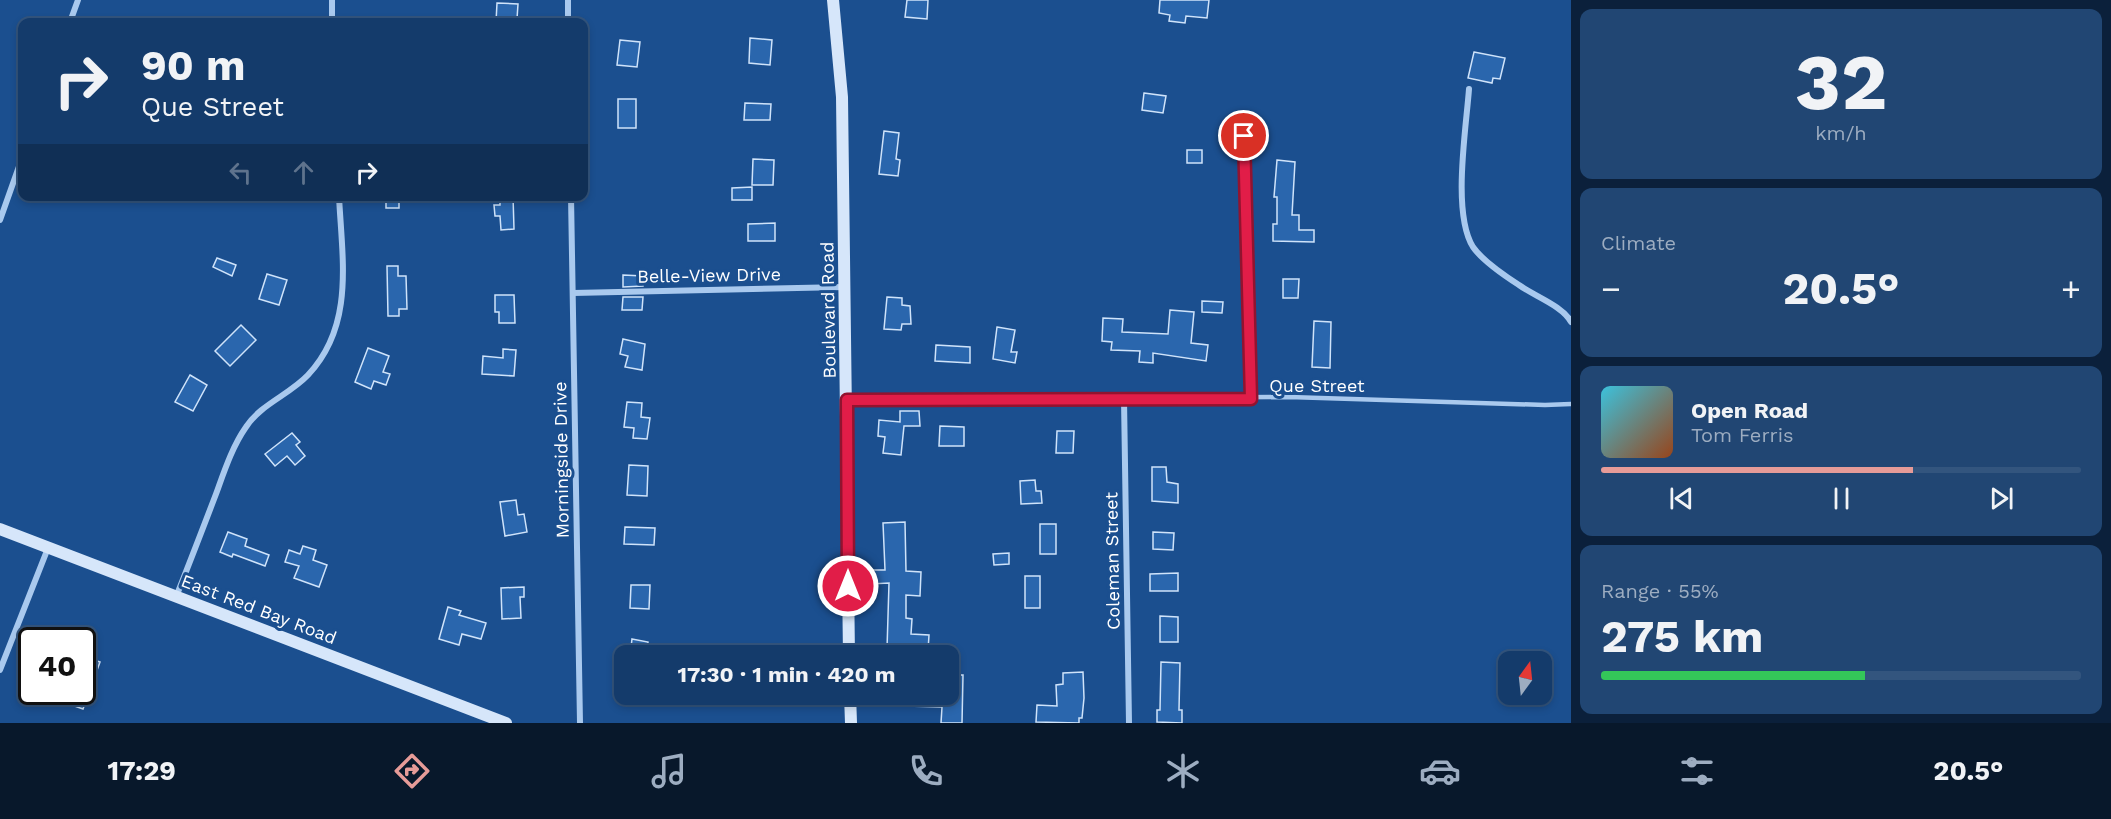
<!DOCTYPE html>
<html lang="en">
<head>
<meta charset="utf-8">
<style>
	body { margin:0; font-family:"Work Sans",sans-serif; background:#214673; color:#f1f3f6; height:100vh; display:flex; flex-direction:column; font-size:22px; white-space:nowrap }
	* { box-sizing:border-box; margin:0 }
	p { font-size:20px; color:#9dadc1 }
	.icon { flex:none; width:33px; height:33px; fill:none; stroke:currentColor; stroke-width:2; stroke-linecap:round; stroke-linejoin:round }
	.map { position:relative; flex:1; overflow:hidden }
	.details { display:flex; flex-direction:column; gap:9px; padding:9px; background:#0b203b; width:540px }
	.details>* { flex:none }
	.banner { position:absolute; left:18px; top:18px; width:570px; height:183px; border-radius:12px; box-shadow:0 3px 9px #0003,0 0 0 2px #33557e; background:#143b6b; color:#f1f3f6; overflow:hidden }
	.needle { width:39px; rotate:15deg }
	.fabs { position:absolute; left:1498px; top:651px; display:grid; gap:12px }
	.fabs a { display:grid; place-items:center; width:54px; height:54px; border-radius:12px; background:#143b6b; box-shadow:0 3px 9px #0003,0 0 0 2px #33557e; font-size:30px }
	.speed { position:absolute; left:18px; top:627px; display:flex; gap:12px; font-size:30px; font-weight:700; text-align:center }
	.speed>* { display:grid; place-content:center; width:78px; height:78px; border-radius:50%; background:#143b6b; box-shadow:0 3px 9px #0003,0 0 0 2px #33557e; line-height:1 }
	.speed .limit { border:3px solid #111; border-radius:9px; background:#fff; color:#111 }
	.pin { position:absolute; display:grid; place-items:center; width:51px; height:51px; color:#fff; margin:-26px; border:3px solid #fff; border-radius:50%; box-shadow:0 2px 6px #0007 }
	.me { position:absolute; width:66px; margin:-33px; rotate:0deg; stroke-linejoin:round; filter:drop-shadow(0 0 4px #0008) }
	.turn { display:flex; align-items:center; gap:21px; height:126px; padding:0 24px; font-size:27px }
	.turn .icon { width:78px; height:78px; stroke-width:2.5 }
	.turn b { display:block; font-size:42px; line-height:51px }
	.lanes { display:flex; align-items:center; height:57px; padding:0 24px; background:#0003; justify-content:center; gap:30px; direction:ltr }
	.lanes .off { opacity:.35 }
	.big { font-size:45px; font-weight:700; line-height:1.1 }
	.details .widget { flex:1; display:flex; flex-direction:column; justify-content:center; gap:9px; min-width:0; padding:0 21px; border-radius:12px; background:#214673 }
	.details .dial { align-items:center; gap:0 }
	.dial b { font-size:78px; line-height:1 }
	.song { display:flex; align-items:center; gap:18px }
	.cover { width:72px; height:72px; border-radius:9px; background:linear-gradient(135deg,hsl(190 70% 55%),hsl(20 70% 35%)) }
	.played { height:6px; border-radius:3px; background:linear-gradient(90deg,#e69b98 65%,#33557e 65%) }
	.keys { display:flex; justify-content:space-around; direction:ltr }
	.heat { display:flex; justify-content:space-between; align-items:center; font-size:33px; direction:ltr }
	.charge { height:9px; border-radius:4px; background:linear-gradient(90deg,#34c759 55%,#33557e 0) }
	.trip { position:absolute; left:614px; top:645px; width:345px; height:60px; border-radius:12px; background:#143b6b; box-shadow:0 3px 9px #0003,0 0 0 2px #33557e; font-weight:700; line-height:60px; text-align:center }
	.dock { display:flex; height:96px; justify-content:space-around; align-items:center; background:#08182b; color:#9dadc1 }
	.dock .icon { width:42px; height:42px }
	.dock .selected { color:#e69b98 }
	.dock b { font-size:27px; color:#f1f3f6 }
	main { display:flex; flex:1; min-height:0 }
	.map>svg:first-child { display:block }
	.building { fill:#2a66ad; stroke:#cfe3fa; stroke-width:1.5 }
	.lines { fill:none; stroke-linecap:round; stroke-linejoin:round }
	.lane { stroke:#a9c9ee; stroke-width:4.5 }
	.street { stroke:#a9c9ee; stroke-width:6 }
	.secondary { stroke:#d6e6fa; stroke-width:12 }
	.route-casing { stroke:#92132f; stroke-width:15 }
	.route { stroke:#e11d48; stroke-width:10 }
	.labels { text-anchor:middle; dominant-baseline:central; stroke-width:6; stroke-linejoin:round; paint-order:stroke }
	.street-label { font-size:18px; fill:#fff; stroke:#1b4f8f }
</style>
</head>
<body>
<main>
<div class="map">
<svg width="1571" height="723" viewBox="0 0 1571 723">
	<rect width="100%" height="100%" fill="#1b4f8f"/>
	<g class="building">
		<polygon points="907,0 928,0 927,19 905,17"/>
		<polygon points="1160,0 1209,0 1207,18 1186,16 1185,23 1169,21 1170,15 1159,13"/>
		<polygon points="497,3 518,4 517,19 512,18 511,22 496,22"/>
		<polygon points="750,38 772,40 770,65 749,63"/>
		<polygon points="620,40 640,42 637,67 617,65"/>
		<polygon points="1474,52 1505,58 1500,79 1493,78 1492,83 1468,78"/>
		<polygon points="1144,93 1166,96 1163,113 1142,110"/>
		<rect x="618" y="99" width="18" height="29"/>
		<polygon points="745,103 771,104 770,120 744,120"/>
		<polygon points="884,131 899,133 896,159 900,160 898,176 879,174"/>
		<rect x="1187" y="150" width="15" height="13"/>
		<polygon points="753,159 774,160 773,185 752,185"/>
		<polygon points="1277,160 1295,162 1292,215 1299,215 1299,230 1314,230 1314,242 1273,241 1273,224 1277,224 1277,197 1274,197"/>
		<polygon points="752,187 752,200 732,200 732,188"/>
		<rect x="386" y="196" width="13" height="12"/>
		<polygon points="500,196 513,196 514,229 501,230 500,216 495,216 494,205 500,205"/>
		<polygon points="775,223 775,241 748,241 748,224"/>
		<polygon points="217,258 236,265 232,276 213,267"/>
		<polygon points="387,266 398,266 398,276 406,276 407,309 399,309 399,316 388,316"/>
		<polygon points="267,274 287,280 279,305 259,299"/>
		<polygon points="623,275 643,276 643,286 623,287"/>
		<polygon points="1283,279 1299,279 1298,298 1283,298"/>
		<polygon points="495,295 514,295 515,323 499,323 499,312 495,312"/>
		<polygon points="623,297 643,297 642,310 622,310"/>
		<polygon points="887,297 902,298 902,305 910,306 911,324 902,324 901,330 884,329"/>
		<polygon points="1202,301 1223,302 1222,313 1202,312"/>
		<polygon points="1170,310 1194,312 1191,343 1208,345 1206,361 1153,353 1153,363 1139,362 1140,351 1111,350 1112,342 1102,341 1103,318 1123,319 1122,332 1168,334"/>
		<polygon points="1314,321 1331,322 1330,368 1312,367"/>
		<polygon points="241,325 256,340 230,366 215,351"/>
		<polygon points="997,327 1015,330 1011,352 1017,352 1015,363 993,359"/>
		<polygon points="623,339 645,344 642,370 625,367 628,356 620,354"/>
		<polygon points="936,345 970,347 970,363 935,361"/>
		<polygon points="368,348 389,356 383,372 390,374 386,385 374,381 371,389 355,382"/>
		<polygon points="503,349 516,350 514,376 482,374 483,356 503,358"/>
		<polygon points="190,375 207,385 193,411 175,402"/>
		<polygon points="627,402 642,403 641,417 650,418 647,439 633,438 634,428 624,427"/>
		<polygon points="900,411 919,411 920,426 904,426 901,455 883,453 885,437 878,436 879,420 900,422"/>
		<polygon points="940,426 964,427 964,446 939,446"/>
		<polygon points="1057,431 1074,431 1073,453 1056,453"/>
		<polygon points="292,433 300,442 296,445 305,456 295,465 287,456 275,466 265,454"/>
		<polygon points="629,465 648,466 647,496 627,495"/>
		<polygon points="1152,467 1166,467 1167,482 1178,484 1178,503 1152,501"/>
		<polygon points="1035,480 1036,491 1041,491 1042,503 1021,504 1020,481"/>
		<polygon points="516,500 518,515 524,514 527,532 505,536 500,502"/>
		<polygon points="905,522 906,571 921,572 920,596 906,595 906,618 912,619 911,634 929,635 928,651 887,649 889,583 870,584 869,570 885,570 883,523"/>
		<rect x="1040" y="524" width="16" height="30"/>
		<polygon points="625,527 655,528 654,545 624,544"/>
		<polygon points="228,532 247,539 245,546 269,555 265,566 233,554 232,557 220,552"/>
		<polygon points="1153,532 1174,533 1173,550 1153,549"/>
		<polygon points="303,546 316,550 313,560 327,565 319,587 294,578 299,566 285,562 289,550 300,554"/>
		<polygon points="1009,553 1009,564 994,565 993,554"/>
		<polygon points="1178,573 1178,591 1150,591 1150,574"/>
		<rect x="1025" y="576" width="15" height="32"/>
		<polygon points="631,585 650,585 649,609 630,608"/>
		<polygon points="524,587 524,597 520,597 521,618 502,619 501,588"/>
		<polygon points="448,607 461,611 459,615 486,623 481,639 462,634 459,645 439,639"/>
		<polygon points="1160,616 1178,617 1178,642 1160,642"/>
		<polygon points="632,639 648,642 646,656 630,656"/>
		<polygon points="82,656 100,662 83,709 38,693 82,692"/>
		<polygon points="1161,662 1180,663 1179,710 1182,710 1182,723 1157,722 1157,710 1160,710"/>
		<polygon points="1083,672 1084,698 1082,718 1079,718 1079,723 1036,722 1037,705 1057,706 1056,685 1063,684 1063,673"/>
		<polygon points="948,675 963,675 962,723 941,723 942,707 906,706 906,694 948,694"/>
	</g>
	<g class="lines">
		<polyline class="lane" points="847,400 1289,397 1545,405 1571,404"/>
		<g class="street">
			<polyline points="332,0 332,22"/>
			<polyline points="568,0 568,22"/>
			<polyline points="70,22 78,0"/>
			<path d="M1469 89C1466 130 1452 213 1473 247 1482 260 1505 276 1519 285 1534 296 1563 306 1571 322"/>
			<polyline points="1244,136 1251,398"/>
			<polyline points="571,196 580,723"/>
			<polyline points="0,220 22,158"/>
			<polyline points="573,293 845,287"/>
			<polyline points="1124,399 1129,723"/>
			<path d="M176 597C190 562 203 528 216 494 224 472 232 447 246 427 261 404 289 395 308 375 355 325 342 259 339 196"/>
			<polyline points="0,670 48,548"/>
		</g>
		<g class="secondary">
			<polyline points="833,0 842,97 849,656"/>
			<polyline points="0,529 506,723"/>
			<polyline points="850,694 851,723"/>
		</g>
	</g>
	<g class="lines">
		<g class="route-casing">
			<polyline id="route" points="848,586 847,400 1251,399 1244,136"/>
		</g>
		<use href="#route" class="route"/>
	</g>
	<g class="labels">
		<g class="street-label">
			<text transform="translate(709 275) rotate(-1)">Belle-View Drive</text>
			<text transform="translate(828 310) rotate(-91)">Boulevard Road</text>
			<text x="1317" y="385">Que Street</text>
			<text transform="translate(561 460) rotate(-91)">Morningside Drive</text>
			<text transform="translate(1112 561) rotate(-91)">Coleman Street</text>
			<text transform="translate(259 609) rotate(21)">East Red Bay Road</text>
		</g>
	</g>
</svg>
<div class="fabs">
<a><svg class="needle" viewBox="-14 -14 28 28"><path d="M0-13l5 13h-10z" fill="#e53935"/><path d="M0 13l5-13h-10z" fill="#9dadc1"/></svg></a>
</div>
<div class="speed"><div class="limit">40</div></div>
<div class="pin" style="left:1244px;top:136px;background:#d93025"><svg class="icon" aria-label="arrive" viewBox="0 0 24 24"><path d="M6 21V4h12l-3 4 3 4H6"/></svg></div>
<svg class="me" style="left:848px;top:586px" viewBox="-20 -20 40 40"><circle r="17" fill="#e11d48" stroke="#fff" stroke-width="3"/><path d="M0-11L8 9 0 5-8 9z" fill="#fff"/></svg>
<div class="trip">17:30 · 1 min · 420 m</div>
<div class="banner">
<div class="turn"><svg class="icon" aria-label="right" viewBox="0 0 24 24"><path d="M7 20v-9h11M14 6l5 5-5 5"/></svg><div><b>90 m</b>Que Street</div></div>
<div class="lanes"><svg class="icon off" aria-label="left" viewBox="0 0 24 24"><path d="M17 20v-9H6M10 6l-5 5 5 5"/></svg><svg class="icon off" aria-label="ahead" viewBox="0 0 24 24"><path d="M12 20V5M6 11l6-6 6 6"/></svg><svg class="icon" aria-label="right" viewBox="0 0 24 24"><path d="M7 20v-9h11M14 6l5 5-5 5"/></svg></div>
</div>
</div>
<section class="details">
<div class="widget dial"><b>32</b><p>km/h</p></div>
<div class="widget"><p>Climate</p>
<div class="heat"><a>−</a><b class="big">20.5°</b><a>+</a></div>
</div>
<div class="widget">
<div class="song"><i class="cover"></i><div><b>Open Road</b><p>Tom Ferris</p></div></div>
<div class="played"></div>
<div class="keys"><svg class="icon" aria-label="previous" viewBox="0 0 24 24"><path d="M18 5L8 12l10 7zM5 5v14"/></svg><svg class="icon" aria-label="pause" viewBox="0 0 24 24"><path d="M8 5v14M16 5v14"/></svg><svg class="icon" aria-label="next" viewBox="0 0 24 24"><path d="M6 5l10 7-10 7zM19 5v14"/></svg></div>
</div>
<div class="widget"><p>Range · 55%</p><b class="big">275 km</b><div class="charge"></div></div>
</section>
</main>
<nav class="dock">
<b>17:29</b>
<svg class="icon selected" aria-label="directions" viewBox="0 0 24 24"><path d="M12 3l9 9-9 9-9-9zM9 14v-3h6M13 9l2 2-2 2"/></svg>
<svg class="icon" aria-label="music" viewBox="0 0 24 24"><path d="M9 18V5l10-2v13"/><circle cx="6" cy="18" r="3"/><circle cx="16" cy="16" r="3"/></svg>
<svg class="icon" aria-label="phone" viewBox="0 0 24 24"><path d="M5 4h4l2 5-3 2q2 4 5 5l2-3 5 2v4C11 20 4 13 5 4z"/></svg>
<svg class="icon" aria-label="climate" viewBox="0 0 24 24"><path d="M12 3v18M4 7l16 10M4 17L20 7"/></svg>
<svg class="icon" aria-label="car" viewBox="0 0 24 24"><path d="M5 17H2v-5l4-1 3-4h7l3 4 3 1v5h-3M9 17h6M6 11h13"/><circle cx="7" cy="17" r="2"/><circle cx="17" cy="17" r="2"/></svg>
<svg class="icon" aria-label="filters" viewBox="0 0 24 24"><path d="M4 7h16M4 17h16"/><circle cx="9" cy="7" r="2"/><circle cx="15" cy="17" r="2"/></svg>
<b>20.5°</b>
</nav>
</body>
</html>
